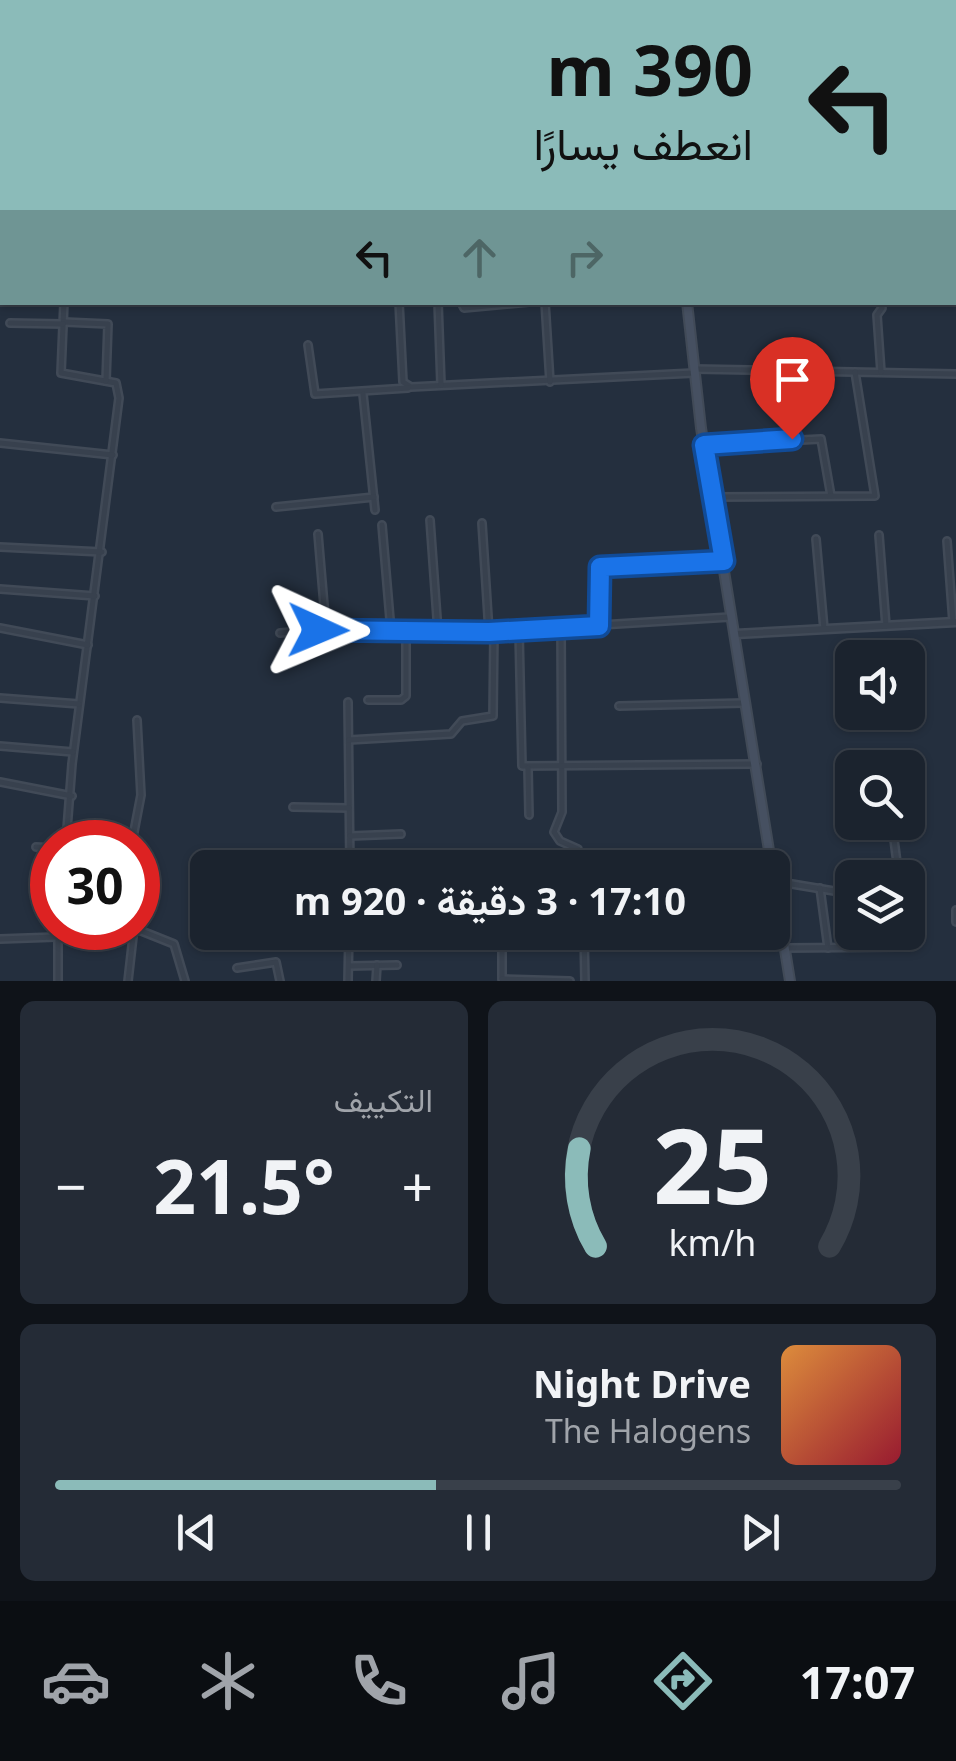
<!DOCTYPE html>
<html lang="ar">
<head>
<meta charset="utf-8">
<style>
	body { margin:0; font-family:"Noto Sans",Vazirmatn,sans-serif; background:#242b36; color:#f1f3f6; direction:rtl; height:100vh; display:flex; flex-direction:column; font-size:38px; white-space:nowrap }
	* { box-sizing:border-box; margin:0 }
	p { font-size:32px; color:#a0a4aa }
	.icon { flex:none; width:55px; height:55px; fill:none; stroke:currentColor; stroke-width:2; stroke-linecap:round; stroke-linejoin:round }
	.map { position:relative; height:981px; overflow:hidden; direction:ltr }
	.details { display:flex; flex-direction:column; gap:20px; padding:20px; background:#0f1319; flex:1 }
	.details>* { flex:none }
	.guide { position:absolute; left:0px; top:0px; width:958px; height:305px; box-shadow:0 2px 8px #0004,0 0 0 2px #39404a; direction:rtl; background:#8bbbb9; color:#111; overflow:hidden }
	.tools { position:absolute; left:835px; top:640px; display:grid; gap:20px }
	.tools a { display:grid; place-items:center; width:90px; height:90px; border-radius:15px; background:#1b232e; box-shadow:0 2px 8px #0004,0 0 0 2px #39404a; font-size:50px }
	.speed { position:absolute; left:30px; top:820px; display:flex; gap:20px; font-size:50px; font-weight:700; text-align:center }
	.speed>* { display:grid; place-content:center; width:130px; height:130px; border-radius:50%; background:#1b232e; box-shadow:0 2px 8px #0004,0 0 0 2px #39404a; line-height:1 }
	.speed .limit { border:15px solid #d22; background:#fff; color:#111 }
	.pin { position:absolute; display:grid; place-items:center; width:85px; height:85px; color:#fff; margin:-102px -42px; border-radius:50% 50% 50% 0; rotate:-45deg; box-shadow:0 0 10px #0007 }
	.pin .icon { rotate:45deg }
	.me { position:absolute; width:110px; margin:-55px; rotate:91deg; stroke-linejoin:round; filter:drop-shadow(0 0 8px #0008) }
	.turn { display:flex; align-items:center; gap:35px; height:210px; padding:0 40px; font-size:45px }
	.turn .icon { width:130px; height:130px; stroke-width:2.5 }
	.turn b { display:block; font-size:70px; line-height:85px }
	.lanes { display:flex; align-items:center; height:95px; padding:0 40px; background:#0003; justify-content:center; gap:50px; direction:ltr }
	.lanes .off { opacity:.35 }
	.big { font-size:75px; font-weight:700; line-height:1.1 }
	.details .tile { flex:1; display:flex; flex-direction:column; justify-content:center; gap:15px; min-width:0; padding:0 35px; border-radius:15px; background:#242b36 }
	.details .dial { align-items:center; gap:0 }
	.dial svg { height:260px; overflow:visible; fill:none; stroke:#39404a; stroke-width:7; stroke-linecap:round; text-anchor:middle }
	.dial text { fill:#f1f3f6; stroke:none }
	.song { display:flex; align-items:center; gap:30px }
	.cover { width:120px; height:120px; border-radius:15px; background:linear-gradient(135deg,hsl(30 70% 55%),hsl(350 70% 35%)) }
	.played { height:10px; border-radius:5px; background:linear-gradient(90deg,#8bbbb9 45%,#39404a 45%) }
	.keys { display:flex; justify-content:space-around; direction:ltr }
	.heat { display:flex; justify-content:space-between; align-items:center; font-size:55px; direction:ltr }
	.details .tiles { flex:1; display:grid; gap:20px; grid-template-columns:1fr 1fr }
	.tile:last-child { grid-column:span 2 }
	.trip { position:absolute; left:190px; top:850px; width:600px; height:100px; border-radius:15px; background:#1b232e; box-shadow:0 2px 8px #0004,0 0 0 2px #39404a; font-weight:700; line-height:100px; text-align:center; direction:rtl }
	.menu { display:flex; height:160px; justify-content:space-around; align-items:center; background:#0b0e12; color:#a0a4aa }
	.menu .icon { width:70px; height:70px }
	.menu .on { color:#8bbbb9 }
	.menu b { font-size:45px; color:#f1f3f6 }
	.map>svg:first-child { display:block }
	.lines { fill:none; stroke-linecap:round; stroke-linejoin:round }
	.minor-casing { stroke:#414a57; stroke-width:10 }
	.tertiary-casing { stroke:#414a57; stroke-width:11 }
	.secondary-casing { stroke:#414a57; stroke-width:12 }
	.minor { stroke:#38414e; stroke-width:5 }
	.tertiary { stroke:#38414e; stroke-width:6 }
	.secondary { stroke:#465061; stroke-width:8 }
	.route-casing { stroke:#114b97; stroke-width:25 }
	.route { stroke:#1a73e8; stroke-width:18 }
</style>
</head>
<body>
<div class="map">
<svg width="956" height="981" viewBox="0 0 956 981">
	<rect width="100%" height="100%" fill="#242f3e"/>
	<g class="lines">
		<g class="minor-casing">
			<g id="minor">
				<polyline points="289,0 289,2"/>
				<polyline points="416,2 425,0"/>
				<polyline points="0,47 2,46"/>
				<polyline points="0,184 2,183"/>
				<polyline points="0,226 2,240"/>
				<polyline points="0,283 2,283"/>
				<polyline points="64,302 61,373 116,383 119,398 72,764 66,842"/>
				<polyline points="399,302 403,382 411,387 694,373"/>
				<polyline points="438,302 441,385"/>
				<polyline points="461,302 464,308 529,302"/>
				<polyline points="545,302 550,382"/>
				<polyline points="64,322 108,324 106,381"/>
				<polyline points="10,323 63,324"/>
				<polyline points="308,345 315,394 408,388"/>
				<polyline points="694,369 956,374"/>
				<polyline points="881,372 877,315 882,308"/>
				<polyline points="363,394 375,510"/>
				<polyline points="0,443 113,455"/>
				<polyline points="704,445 821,439 831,496"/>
				<polyline points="712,497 875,496 855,372"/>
				<polyline points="276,507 374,497"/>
				<polyline points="430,520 438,632"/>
				<polyline points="482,523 489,632"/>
				<polyline points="382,525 391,631"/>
				<polyline points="318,534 326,629 489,632 730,617"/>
				<polyline points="879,535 886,626"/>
				<polyline points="816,539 824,629"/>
				<polyline points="947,541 953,622"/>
				<polyline points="0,547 102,552"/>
				<polyline points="0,589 95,596"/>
				<polyline points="599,624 599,567 723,561"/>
				<polyline points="0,628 88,645"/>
				<polyline points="561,628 562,812 554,832 560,841 578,849 580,868"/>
				<polyline points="519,631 522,766 757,764"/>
				<polyline points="280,633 326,629"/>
				<polyline points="0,698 79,704"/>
				<polyline points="368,700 401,700 406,696 406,632"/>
				<polyline points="348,702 350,868"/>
				<polyline points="619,706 744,703"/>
				<polyline points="349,740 451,734 462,721 493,716 494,631"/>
				<polyline points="0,746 73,752"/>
				<polyline points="528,768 529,815"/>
				<polyline points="0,782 72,796"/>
				<polyline points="293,807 349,808"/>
				<polyline points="893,832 899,878"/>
				<polyline points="350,836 401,834"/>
				<polyline points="132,842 141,795 137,720"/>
				<polyline points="36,847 52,848"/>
				<polyline points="501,863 501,868"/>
				<polyline points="786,883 852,894"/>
				<polyline points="820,888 828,948"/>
				<polyline points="956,910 956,922"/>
				<polyline points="58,928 58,981"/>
				<polyline points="134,928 174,944 185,981"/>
				<polyline points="502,932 502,978"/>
				<polyline points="584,932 585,981"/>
				<polyline points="275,936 349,937"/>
				<polyline points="541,937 584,939"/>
				<polyline points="0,939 56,937"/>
				<polyline points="634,942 769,932"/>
				<polyline points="786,948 898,947 905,946 906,932"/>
				<polyline points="349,966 397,965"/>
				<polyline points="237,968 276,962 280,981"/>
				<polyline points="502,979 570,981"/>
				<polyline points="128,981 134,928"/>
				<polyline points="348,981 349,932"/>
				<polyline points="376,981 377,965"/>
			</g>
		</g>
		<g class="tertiary-casing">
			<polyline id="tertiary" points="736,634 956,622"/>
		</g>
		<g class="secondary-casing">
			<g id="secondary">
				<polyline points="661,0 661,2"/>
				<polyline points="687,302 701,428 790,981"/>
			</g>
		</g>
		<use href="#minor" class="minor"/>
		<use href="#tertiary" class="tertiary"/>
		<use href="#secondary" class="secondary"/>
	</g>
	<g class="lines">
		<g class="route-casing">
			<polyline id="route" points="318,630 489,632 599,626 600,567 724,561 704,445 792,439"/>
		</g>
		<use href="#route" class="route"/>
	</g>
</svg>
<div class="tools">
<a><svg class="icon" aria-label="sound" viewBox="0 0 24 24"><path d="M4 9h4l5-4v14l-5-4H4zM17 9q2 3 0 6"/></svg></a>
<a><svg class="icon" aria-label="search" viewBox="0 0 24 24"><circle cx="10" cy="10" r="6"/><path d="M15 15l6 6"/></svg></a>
<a><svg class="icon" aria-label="layers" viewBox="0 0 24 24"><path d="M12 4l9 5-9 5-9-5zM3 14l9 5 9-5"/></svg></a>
</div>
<div class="speed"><div class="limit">30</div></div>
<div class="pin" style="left:792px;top:439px;background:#d93025"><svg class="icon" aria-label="arrive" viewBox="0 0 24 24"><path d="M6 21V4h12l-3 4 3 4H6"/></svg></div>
<svg class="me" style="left:318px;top:630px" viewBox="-20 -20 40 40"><path d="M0-17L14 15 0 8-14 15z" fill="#1a73e8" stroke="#fff" stroke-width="4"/></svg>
<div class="trip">17:10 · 3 دقيقة · 920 m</div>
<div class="guide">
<div class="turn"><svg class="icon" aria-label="left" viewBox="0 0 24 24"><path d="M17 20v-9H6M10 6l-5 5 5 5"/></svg><div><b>390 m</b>انعطف يسارًا</div></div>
<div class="lanes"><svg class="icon" aria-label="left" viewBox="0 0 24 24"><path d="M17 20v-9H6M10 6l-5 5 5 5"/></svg><svg class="icon off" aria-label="ahead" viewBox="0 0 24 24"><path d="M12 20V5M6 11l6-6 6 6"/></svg><svg class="icon off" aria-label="right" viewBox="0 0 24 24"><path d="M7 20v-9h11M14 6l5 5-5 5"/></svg></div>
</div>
</div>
<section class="details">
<div class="tiles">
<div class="tile dial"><svg viewBox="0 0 100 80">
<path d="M14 69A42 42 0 1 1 86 69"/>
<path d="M14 69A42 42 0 0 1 9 39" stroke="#8bbbb9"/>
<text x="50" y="56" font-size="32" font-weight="700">25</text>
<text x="50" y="72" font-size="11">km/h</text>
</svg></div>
<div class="tile"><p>التكييف</p>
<div class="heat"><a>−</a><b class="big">21.5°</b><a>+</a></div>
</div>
<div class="tile">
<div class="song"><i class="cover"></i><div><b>Night Drive</b><p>The Halogens</p></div></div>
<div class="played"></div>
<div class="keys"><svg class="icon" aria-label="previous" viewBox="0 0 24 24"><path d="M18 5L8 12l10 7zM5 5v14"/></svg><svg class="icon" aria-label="pause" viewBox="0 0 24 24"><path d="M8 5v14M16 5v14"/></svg><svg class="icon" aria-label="next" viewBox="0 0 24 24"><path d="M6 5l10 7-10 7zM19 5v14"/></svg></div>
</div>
</div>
</section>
<nav class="menu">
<b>17:07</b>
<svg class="icon on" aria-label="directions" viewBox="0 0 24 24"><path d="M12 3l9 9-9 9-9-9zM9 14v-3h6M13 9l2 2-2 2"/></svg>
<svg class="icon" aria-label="music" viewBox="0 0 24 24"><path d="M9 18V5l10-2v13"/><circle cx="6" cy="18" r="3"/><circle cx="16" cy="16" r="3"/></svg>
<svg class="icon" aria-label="phone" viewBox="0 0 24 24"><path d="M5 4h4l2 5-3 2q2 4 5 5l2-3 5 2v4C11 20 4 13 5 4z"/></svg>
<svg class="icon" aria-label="climate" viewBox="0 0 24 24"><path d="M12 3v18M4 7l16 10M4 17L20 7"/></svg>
<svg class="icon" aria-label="car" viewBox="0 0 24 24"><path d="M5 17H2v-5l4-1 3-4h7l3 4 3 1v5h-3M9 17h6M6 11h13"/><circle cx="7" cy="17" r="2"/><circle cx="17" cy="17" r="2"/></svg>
</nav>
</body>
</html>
